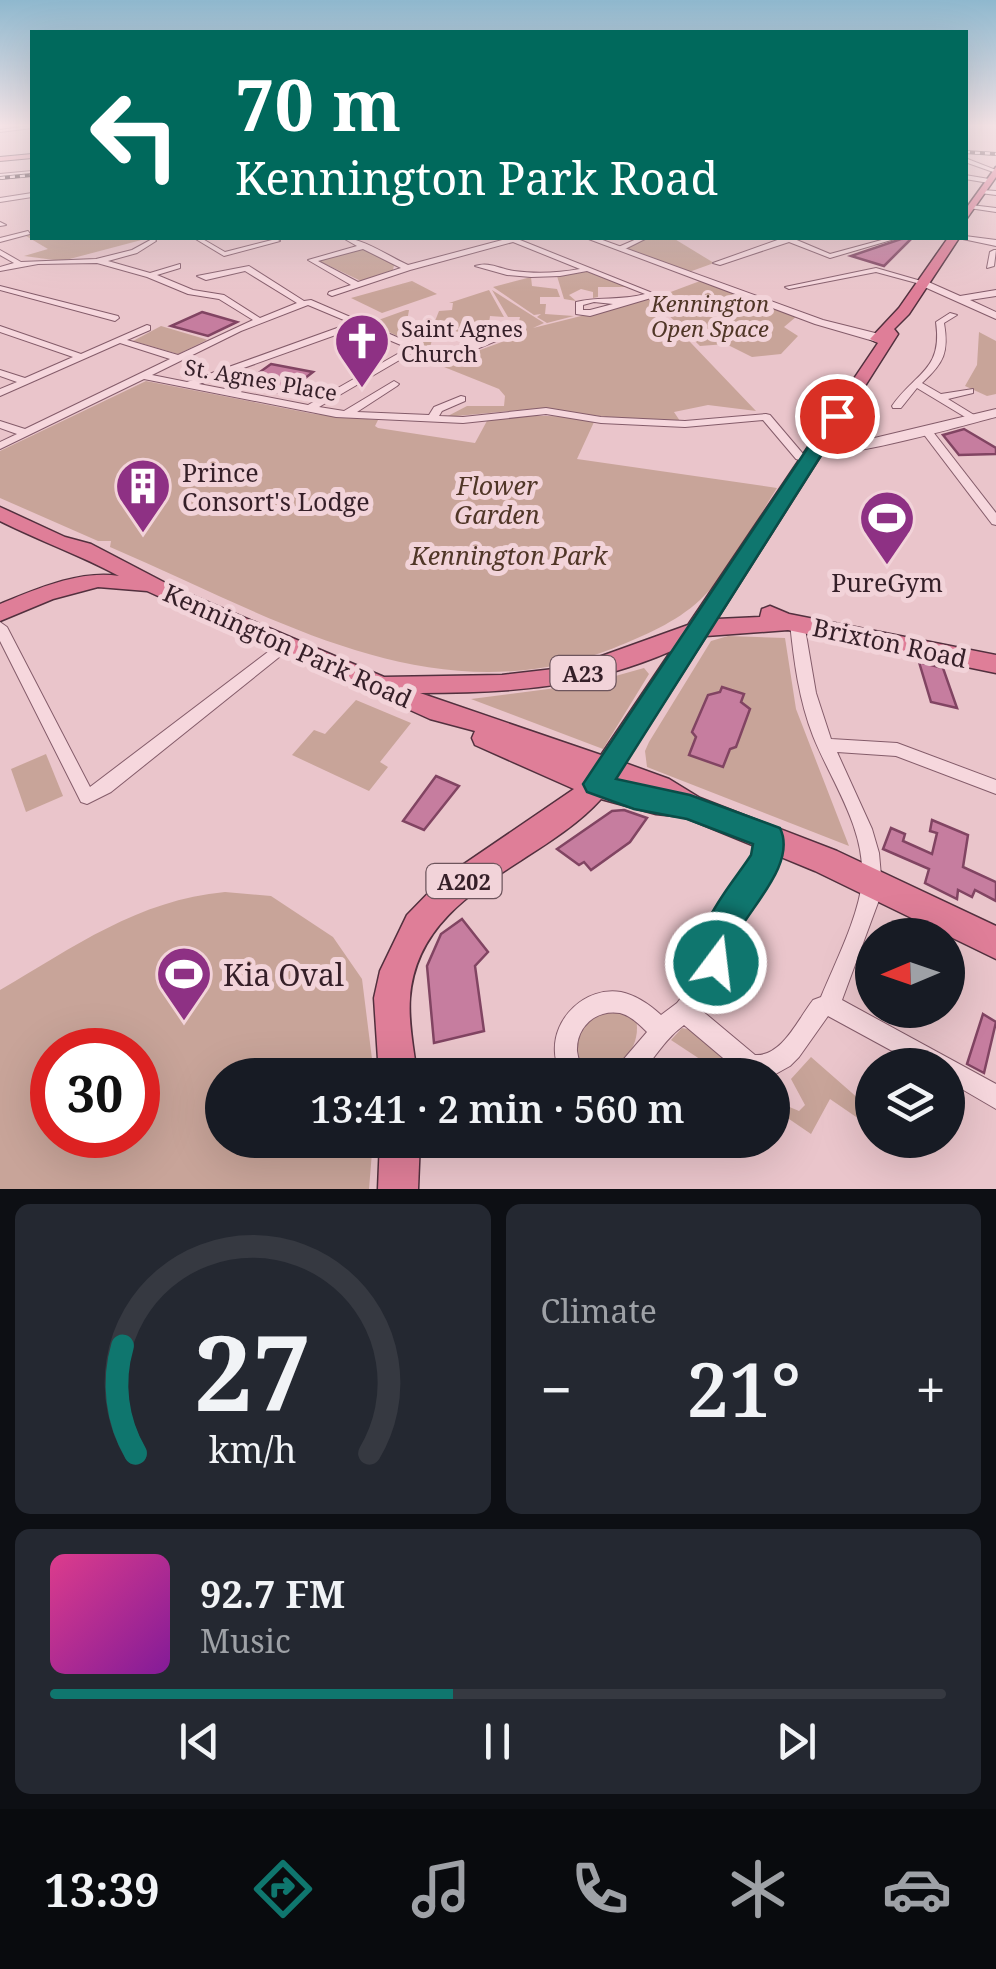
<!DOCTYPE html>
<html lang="en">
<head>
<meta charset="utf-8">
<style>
	body { margin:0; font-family:"Noto Serif",serif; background:#242831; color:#f1f3f6; height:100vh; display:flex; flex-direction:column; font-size:38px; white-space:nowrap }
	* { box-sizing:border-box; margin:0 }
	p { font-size:32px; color:#9ea1a6 }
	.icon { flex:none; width:55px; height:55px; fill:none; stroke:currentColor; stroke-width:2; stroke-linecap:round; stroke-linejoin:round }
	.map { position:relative; height:1189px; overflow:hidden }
	.drawer { display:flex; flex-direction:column; gap:15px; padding:15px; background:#0d0f14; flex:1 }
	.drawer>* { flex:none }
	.banner { position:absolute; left:30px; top:30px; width:938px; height:210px; border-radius:0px; box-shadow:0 10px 40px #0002; background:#00695c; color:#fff; overflow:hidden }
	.needle { width:65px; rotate:268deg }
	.buttons { position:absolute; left:855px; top:918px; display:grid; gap:20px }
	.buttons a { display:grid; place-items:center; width:110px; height:110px; border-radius:50%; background:#171b24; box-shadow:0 10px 40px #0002; font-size:50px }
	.speed { position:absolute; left:30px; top:1028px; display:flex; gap:20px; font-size:50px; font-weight:700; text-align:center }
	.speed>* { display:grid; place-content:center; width:130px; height:130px; border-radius:50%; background:#171b24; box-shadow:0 10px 40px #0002; line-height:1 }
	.speed .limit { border:15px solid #d22; background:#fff; color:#111 }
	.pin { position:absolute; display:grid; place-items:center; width:85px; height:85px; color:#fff; margin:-42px; border:5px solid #fff; border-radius:50%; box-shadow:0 2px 10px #0007 }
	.me { position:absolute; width:110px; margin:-55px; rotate:15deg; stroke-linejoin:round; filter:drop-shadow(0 0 8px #0008) }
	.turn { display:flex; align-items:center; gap:35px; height:210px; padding:0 40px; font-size:45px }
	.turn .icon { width:130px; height:130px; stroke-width:2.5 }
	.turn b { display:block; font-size:70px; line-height:85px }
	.big { font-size:75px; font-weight:600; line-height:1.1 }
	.drawer .tile { flex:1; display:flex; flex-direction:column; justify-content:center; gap:15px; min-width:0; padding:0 35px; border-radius:15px; background:#242831 }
	.drawer .dial { align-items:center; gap:0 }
	.dial svg { height:260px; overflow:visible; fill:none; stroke:#363941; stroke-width:7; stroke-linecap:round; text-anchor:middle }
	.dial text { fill:#f1f3f6; stroke:none }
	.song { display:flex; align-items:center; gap:30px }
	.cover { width:120px; height:120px; border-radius:15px; background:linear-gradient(135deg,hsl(330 70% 55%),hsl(290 70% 35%)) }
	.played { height:10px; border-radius:5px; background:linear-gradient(90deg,#0f766e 45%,#363941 45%) }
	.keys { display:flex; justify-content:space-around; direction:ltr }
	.heat { display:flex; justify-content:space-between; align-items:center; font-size:55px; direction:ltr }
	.drawer .tiles { flex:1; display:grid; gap:15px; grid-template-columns:1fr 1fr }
	.tile:last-child { grid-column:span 2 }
	.trip { position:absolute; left:205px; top:1058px; width:585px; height:100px; border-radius:50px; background:#171b24; box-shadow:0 10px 40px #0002; font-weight:600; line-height:100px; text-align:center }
	.tabs { display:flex; height:160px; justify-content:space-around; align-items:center; background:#090b0e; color:#9ea1a6 }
	.tabs .icon { width:70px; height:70px }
	.tabs .selected { color:#0f766e }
	.tabs b { font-size:45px; color:#f1f3f6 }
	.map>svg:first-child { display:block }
	.green { fill:#c8a499; fill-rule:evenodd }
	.building { fill:#c67d9f; stroke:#814462; stroke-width:2.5 }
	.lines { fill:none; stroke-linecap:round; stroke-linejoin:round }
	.minor-casing { stroke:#845c6a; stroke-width:2 }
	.tertiary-casing { stroke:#845c6a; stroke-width:2 }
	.primary-casing { stroke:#52303e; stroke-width:2 }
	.trunk-casing { stroke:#52303e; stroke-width:3 }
	.minor { fill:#f6d7dd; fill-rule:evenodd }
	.tertiary { fill:#f6d7dd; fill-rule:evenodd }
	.primary { fill:#eb9fae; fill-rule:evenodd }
	.trunk { fill:#df7e98; fill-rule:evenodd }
	.rail-casing { stroke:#351f28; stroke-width:4 }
	.rail { stroke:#f2d3d9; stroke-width:2.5; stroke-dasharray:5; stroke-linecap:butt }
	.route { fill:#0f766e; stroke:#0a4d48; stroke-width:2.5 }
	.labels { text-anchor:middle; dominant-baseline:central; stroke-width:10; stroke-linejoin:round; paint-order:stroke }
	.far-park-label { font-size:22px; font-style:italic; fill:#503627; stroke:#f2d3d9 }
	.far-poi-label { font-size:22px; fill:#351f28; stroke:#f2d3d9; text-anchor:start }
	.far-street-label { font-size:22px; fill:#351f28; stroke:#f2d3d9 }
	.shield { fill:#f2d3d9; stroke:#6e555d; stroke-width:2.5 }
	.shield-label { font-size:22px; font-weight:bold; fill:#351f28 }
	.poi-label { font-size:25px; fill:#351f28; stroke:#f2d3d9; text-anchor:start }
	.park-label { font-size:25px; font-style:italic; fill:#503627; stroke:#f2d3d9 }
	.street-label { font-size:25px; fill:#351f28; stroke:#f2d3d9 }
	.near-poi-label { font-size:30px; fill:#351f28; stroke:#f2d3d9; text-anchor:start }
</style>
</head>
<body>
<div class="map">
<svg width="996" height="1189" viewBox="0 0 996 1189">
	<rect width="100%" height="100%" fill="#eac5cb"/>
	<g class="green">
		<polygon points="32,234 32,238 149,238 62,261 24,256 48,249 26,236"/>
		<polygon points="645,238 673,238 714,263 689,272 623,248"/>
		<polygon points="363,249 394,265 393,270 361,281 317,260"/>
		<polygon points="584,271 586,271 627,287 598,287 598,297 593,298 593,292 581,289 569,295 576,301 564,299 557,276"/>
		<polygon points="531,277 532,286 557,289 560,297 540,297 540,304 546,304 545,314 574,316 547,323 537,317 541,314 534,315 493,287"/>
		<polygon points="412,281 437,294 382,313 351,298"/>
		<polygon points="700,281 797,316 784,327 798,336 781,354 752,357 726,344 700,346 652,299"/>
		<polygon points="489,290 504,317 490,316 488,330 482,330 482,324 468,321 457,329 465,334 454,334 435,321 439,311 452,310 453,303 449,303"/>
		<polygon points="492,290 544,323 533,328 649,299 756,411 708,405 674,412 680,421 613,418 542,408 446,417 467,406 504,406 505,396 499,389 439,365 518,336 523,330 518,326 520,317 508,317"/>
		<polygon points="406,310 409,310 407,321 429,322 445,331 427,331 426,339 432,340 429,351 370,323"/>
		<polygon points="161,326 205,339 207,340 178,354 133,341"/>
		<polygon points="979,332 996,341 996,394 987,396 965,386 977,365"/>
		<path d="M146 381 314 414 378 420 375 426 378 428 475 443 488 419C524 416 558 413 594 422L577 459 777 488C755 522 729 574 700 600 675 623 645 635 614 648 434 719 272 616 110 547L111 541H98L0 498V451Z"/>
		<polygon points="728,636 785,638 796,709 849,846 647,767 645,751 649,742 711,641"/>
		<polygon points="644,668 649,674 603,749 471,699 587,684"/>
		<polygon points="356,700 411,723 380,762 388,767 369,791 292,755 314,730 325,734"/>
		<polygon points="46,754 63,796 26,812 11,769"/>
		<path d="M225 892 271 896 333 937 362 979 374 1075H222V1140H373L369 1189H0V990C74 947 138 900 225 892ZM138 1050V1135H52V1050Z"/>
		<path d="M610 1008 636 1019C642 1047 620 1072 592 1073L575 1060V1036L591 1016Z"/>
		<polygon points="682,1028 692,1030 741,1075 724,1075 671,1040"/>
		<polygon points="811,1057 868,1107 862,1121 830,1099 811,1134 773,1108 773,1100 799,1111 805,1105 791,1079"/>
	</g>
	<g class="building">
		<polygon points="912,238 884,266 851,256 901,239"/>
		<polygon points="202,312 237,322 208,336 171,326"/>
		<polygon points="271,364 313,372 285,394 242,385"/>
		<polygon points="964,429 996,448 996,454 959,455 943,435"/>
		<polygon points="919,662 943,668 957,708 931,702"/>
		<polygon points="722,687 744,694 741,702 750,709 736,747 730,749 723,767 689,755 696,737 692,732 708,695 720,692"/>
		<polygon points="436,776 459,786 424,830 403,821"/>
		<polygon points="624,810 647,818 630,842 591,870 584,862 579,865 557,849 612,811"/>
		<polygon points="932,820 968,835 963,867 996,882 996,901 975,890 972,897 958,890 957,899 925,883 929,869 883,849 891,828 905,834 903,841 932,854 937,833 930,831"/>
		<polygon points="462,919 488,952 475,966 484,1031 434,1043 427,966 441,934"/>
		<polygon points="983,1014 996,1022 984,1073 967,1064"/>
	</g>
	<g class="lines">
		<g class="minor-casing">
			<g id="minor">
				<polygon points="28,126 32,126 32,128 0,132 0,130"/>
				<polygon points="965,158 996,170 996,173 965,162"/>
				<polygon points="32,171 32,175 0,178 0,174"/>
				<polygon points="965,175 989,179 992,181 989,183 965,179"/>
				<polygon points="982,190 996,191 996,195 980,193"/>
				<polygon points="32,193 32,197 0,202 0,198"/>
				<polygon points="971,205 996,208 996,212 969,208"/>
				<polygon points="0,222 6,225 0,226"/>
				<polygon points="28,231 30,234 0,242 0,238"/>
				<path d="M154 238 156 241 137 253 108 261 150 273 180 264V268L157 275 193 290 224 295 260 318 297 303 245 271 206 280 197 276 249 266 304 301 311 300 443 357 466 348 462 345 464 339 480 329 509 331 513 334 443 363 415 351 319 407 344 411 394 381 399 384 397 386 357 412 429 415 434 407 461 396 465 397V401L442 411 439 416 463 417 546 408 601 417 685 421 766 414 770 415 804 455 815 460 809 463 796 459 763 420 685 427 601 423 546 414 463 423 336 417 144 379 0 449V442L17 434 0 428V421L25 429 170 359 120 343 0 396V389L17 382 0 376V370L25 378 73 357 0 332V326L81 354 147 325 150 326V330L127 340 178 355 253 320 219 299 188 294 147 277 97 263 38 264 0 271V267L14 263 0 255V250L21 262 96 259 132 250ZM308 305 351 323 187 382 152 375 241 331ZM358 327 408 348 308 405 199 384ZM482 335 497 336 472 344V340Z"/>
				<polygon points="194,238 201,238 225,252 276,239 280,241 224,256"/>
				<path d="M343 238C363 238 388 256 408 265L506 239V238H522L520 240 655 294 651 298 590 316 576 314V302C600 296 621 301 645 294L587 271 560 276 531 277 507 275 475 266C489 261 500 269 514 271 536 274 558 273 580 269L513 242 410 270 332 296 328 294 329 292 351 285 308 260 357 246ZM363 249 401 268 358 282 318 261ZM594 302 613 304 590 310H583V305Z"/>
				<polygon points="639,238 647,238 623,250 616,248"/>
				<polygon points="783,238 792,238 830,254 889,238 898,238 830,258 789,242 720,265 713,263"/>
				<polygon points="994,250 996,250 994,266 987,268 990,252"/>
				<polygon points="876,268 928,283 924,285 876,272 789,289 785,287"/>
				<polygon points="0,286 118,316 119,318 115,321 0,290"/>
				<path d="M950 313 957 315 944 323C949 352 944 363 922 383L941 394 973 389V393L948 399 979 418 974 421 970 420 917 388 901 408H893L892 406C916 372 943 370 936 322Z"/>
				<polygon points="926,427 930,428 996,513 996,525 992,524 922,432 922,428"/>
				<path d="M797 618 804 623 816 693 831 739 897 743 996 780V794L896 756 837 752 872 829 879 853 881 876 879 900 842 1000 996 1084V1109L948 1081V1065H918L828 1016 799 1057 790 1066 772 1076 742 1074 684 1025C666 1038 655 1057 640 1075H614L617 1067 647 1032C639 1024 631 1016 620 1013 596 1009 576 1027 577 1051 578 1059 581 1067 584 1075H562C559 1068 555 1060 555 1053 552 1018 586 986 621 992 636 995 650 1005 661 1015L677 1003 702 971 707 937 757 856 763 831 769 829 775 831 778 837 775 858 727 939 722 975 700 1009 755 1055C782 1057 798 1019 813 1000L821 997C835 963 859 916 862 881 866 829 831 781 813 736 799 700 794 662 790 623Z"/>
				<polygon points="0,622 7,627 90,787 281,642 291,642 293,646 111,792 87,804 81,802 0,641"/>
			</g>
		</g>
		<g class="tertiary-casing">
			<g id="tertiary">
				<polygon points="965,236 996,240 996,246 958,238"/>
				<polygon points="586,238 597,238 823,320 895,338 877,342 815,324"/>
				<polygon points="924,280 960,296 996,290 996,296 970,300 996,312 996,319 920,285 920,281"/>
				<path d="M996 409V417C964 425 829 465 808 451L815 447 845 445Z"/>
			</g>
		</g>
		<g class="primary-casing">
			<polygon id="primary" points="32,154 32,158 0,161 0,157"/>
		</g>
		<g class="trunk-casing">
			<g id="trunk">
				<polygon points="996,167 996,177 965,221 965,210"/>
				<path d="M948 238H959L909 314 894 329 898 334 717 619 760 617 762 609 770 606 789 614 996 655V673L788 630 706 636 625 763 669 779 700 798 837 851 996 926V959L815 871 684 817 656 814 601 799C540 867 418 891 410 998 408 1023 414 1050 417 1075H379L374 998 380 971 407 915 442 879 574 789 475 745 472 738 475 731 430 719 147 591 98 587 53 599 0 621V604C37 589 79 570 119 576 80 555 40 541 0 521V507L65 537 91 544 177 589 384 677 502 675 571 667 688 625 878 343 870 339 899 308ZM671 651 601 755 420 693C511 693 586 688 671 651Z"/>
				<polygon points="380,1140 420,1140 418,1189 378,1189"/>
			</g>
		</g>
		<use href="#minor" class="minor"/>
		<use href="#tertiary" class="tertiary"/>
		<use href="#primary" class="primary"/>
		<use href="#trunk" class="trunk"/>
		<g class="rail-casing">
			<g id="rail">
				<polyline points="965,152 996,154"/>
				<polyline points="0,178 32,175"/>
			</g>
		</g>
		<use href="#rail" class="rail"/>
	</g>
	<linearGradient id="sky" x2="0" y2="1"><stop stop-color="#8fb8ce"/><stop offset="0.43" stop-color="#f6e5e8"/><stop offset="1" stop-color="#f6e5e8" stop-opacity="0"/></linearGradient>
	<rect width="996" height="292" fill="url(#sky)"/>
	<path class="route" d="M837 411 846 416 616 779 690 795 780 828C797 863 751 906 736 936 731 948 734 962 729 975L716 979 704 975C686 932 729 889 751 855L753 844 687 819 634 809 587 792 583 784 829 416Z"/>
	<defs>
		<g id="church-pin" transform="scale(2.875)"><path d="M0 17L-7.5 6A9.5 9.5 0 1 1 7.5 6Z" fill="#8e3184" stroke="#f2d3d9"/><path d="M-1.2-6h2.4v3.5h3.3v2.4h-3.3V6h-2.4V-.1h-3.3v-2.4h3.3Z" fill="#fff"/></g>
		<g id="building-pin" transform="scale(2.875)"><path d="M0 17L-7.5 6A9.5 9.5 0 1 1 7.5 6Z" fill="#8e3184" stroke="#f2d3d9"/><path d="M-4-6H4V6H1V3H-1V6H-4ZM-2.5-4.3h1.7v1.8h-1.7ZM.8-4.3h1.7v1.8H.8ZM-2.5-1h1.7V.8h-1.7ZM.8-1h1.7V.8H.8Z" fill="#fff"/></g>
		<g id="stadium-pin" transform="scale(2.875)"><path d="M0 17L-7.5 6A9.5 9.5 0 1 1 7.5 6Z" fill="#8e3184" stroke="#f2d3d9"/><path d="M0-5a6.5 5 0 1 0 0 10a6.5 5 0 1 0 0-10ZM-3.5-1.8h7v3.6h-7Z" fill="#fff"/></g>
	</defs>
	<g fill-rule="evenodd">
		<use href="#church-pin" x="362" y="341"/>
		<use href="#building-pin" x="143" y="486"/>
		<use href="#stadium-pin" x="887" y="518"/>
		<use href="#stadium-pin" x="184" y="974"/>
	</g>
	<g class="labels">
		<g class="far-park-label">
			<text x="710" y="303">Kennington<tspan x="710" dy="25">Open Space</tspan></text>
		</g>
		<g class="far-poi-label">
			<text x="401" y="328">Saint Agnes<tspan x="401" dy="25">Church</tspan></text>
		</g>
		<g class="far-street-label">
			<text transform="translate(261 379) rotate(10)">St. Agnes Place</text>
		</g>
		<g class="shield">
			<rect x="550.5" y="656" width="65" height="34" rx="8"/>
			<rect x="426.5" y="864" width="75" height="34" rx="8"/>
		</g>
		<g class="shield-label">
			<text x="583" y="673">A23</text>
			<text x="464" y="881">A202</text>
		</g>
		<g class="poi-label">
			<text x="182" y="472">Prince<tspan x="182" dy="29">Consort's Lodge</tspan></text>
			<text x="887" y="582" text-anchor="middle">PureGym</text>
		</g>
		<g class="park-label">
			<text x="497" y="485">Flower<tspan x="497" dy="29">Garden</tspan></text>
			<text x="509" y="555">Kennington Park</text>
		</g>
		<g class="street-label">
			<text transform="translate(890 642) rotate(12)">Brixton Road</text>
			<text transform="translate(288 645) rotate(24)">Kennington Park Road</text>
		</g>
		<g class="near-poi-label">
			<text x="223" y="974">Kia Oval</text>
		</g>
	</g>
</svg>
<div class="buttons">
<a><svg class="needle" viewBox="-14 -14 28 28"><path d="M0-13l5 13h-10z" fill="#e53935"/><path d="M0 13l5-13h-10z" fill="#9ea1a6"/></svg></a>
<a><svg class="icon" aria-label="layers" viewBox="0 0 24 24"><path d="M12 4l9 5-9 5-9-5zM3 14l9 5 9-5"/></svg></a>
</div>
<div class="speed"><div class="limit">30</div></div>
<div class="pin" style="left:837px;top:416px;background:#d93025"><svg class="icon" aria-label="arrive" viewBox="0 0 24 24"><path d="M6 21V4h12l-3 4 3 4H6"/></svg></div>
<svg class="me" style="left:716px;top:963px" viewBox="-20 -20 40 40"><circle r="17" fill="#0f766e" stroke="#fff" stroke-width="3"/><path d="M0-11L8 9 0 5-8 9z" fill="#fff"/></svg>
<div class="trip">13:41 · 2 min · 560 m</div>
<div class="banner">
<div class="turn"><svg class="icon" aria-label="left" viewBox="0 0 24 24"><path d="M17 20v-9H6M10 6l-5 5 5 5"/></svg><div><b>70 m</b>Kennington Park Road</div></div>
</div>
</div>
<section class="drawer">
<div class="tiles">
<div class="tile dial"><svg viewBox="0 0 100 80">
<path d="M14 69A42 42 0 1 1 86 69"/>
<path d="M14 69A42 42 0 0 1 10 36" stroke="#0f766e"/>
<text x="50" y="56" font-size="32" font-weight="700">27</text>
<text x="50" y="72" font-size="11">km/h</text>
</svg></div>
<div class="tile"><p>Climate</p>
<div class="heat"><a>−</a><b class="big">21°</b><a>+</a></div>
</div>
<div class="tile">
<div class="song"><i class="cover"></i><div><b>92.7 FM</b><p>Music</p></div></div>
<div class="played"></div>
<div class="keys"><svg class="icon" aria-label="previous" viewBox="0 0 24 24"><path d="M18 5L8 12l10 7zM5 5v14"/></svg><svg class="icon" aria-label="pause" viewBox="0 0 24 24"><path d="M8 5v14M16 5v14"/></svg><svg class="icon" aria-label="next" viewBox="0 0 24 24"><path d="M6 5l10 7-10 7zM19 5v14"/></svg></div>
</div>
</div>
</section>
<nav class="tabs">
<b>13:39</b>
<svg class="icon selected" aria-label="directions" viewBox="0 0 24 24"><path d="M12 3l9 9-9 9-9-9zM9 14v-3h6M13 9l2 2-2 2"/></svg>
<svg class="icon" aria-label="music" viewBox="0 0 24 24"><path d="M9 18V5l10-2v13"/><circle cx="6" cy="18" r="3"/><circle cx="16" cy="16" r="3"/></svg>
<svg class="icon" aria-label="phone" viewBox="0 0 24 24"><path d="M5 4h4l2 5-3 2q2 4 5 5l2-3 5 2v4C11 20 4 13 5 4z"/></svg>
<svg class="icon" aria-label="climate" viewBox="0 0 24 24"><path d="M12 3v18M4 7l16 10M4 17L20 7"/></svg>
<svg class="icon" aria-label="car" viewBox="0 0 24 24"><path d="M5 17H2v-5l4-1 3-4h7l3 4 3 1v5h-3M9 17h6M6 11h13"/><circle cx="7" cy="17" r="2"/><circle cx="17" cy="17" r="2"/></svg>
</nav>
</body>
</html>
